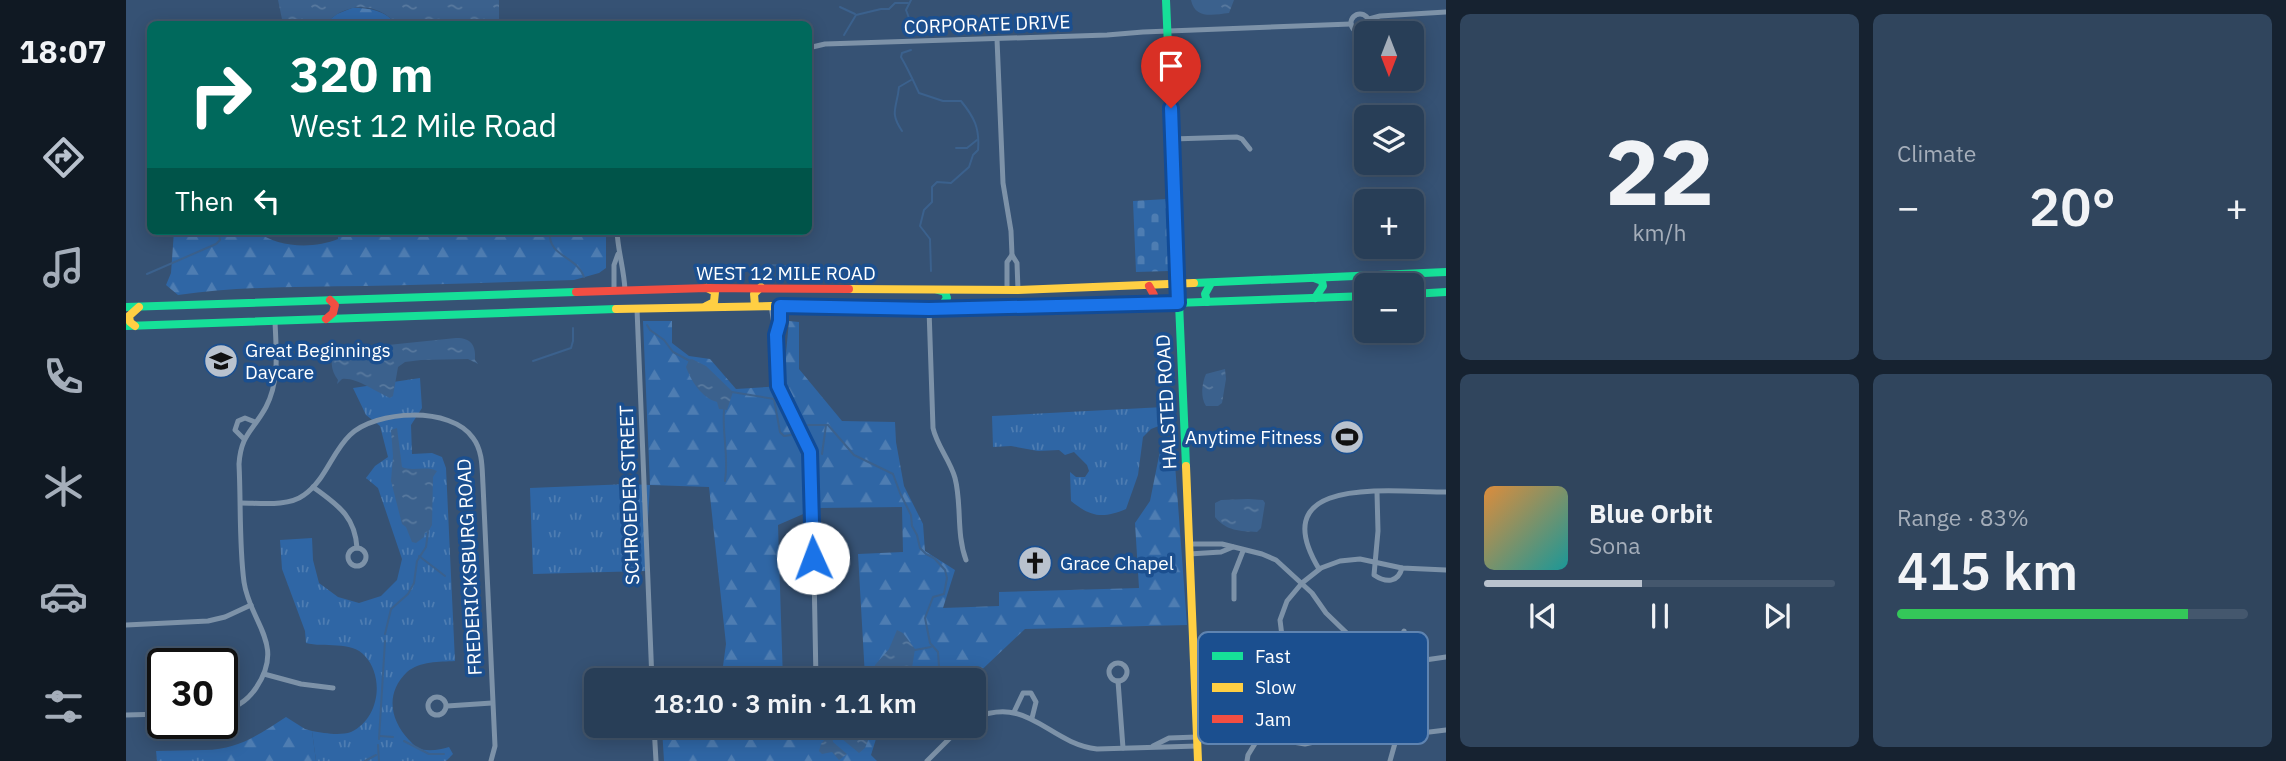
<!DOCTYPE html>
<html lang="en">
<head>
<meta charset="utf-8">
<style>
	body { margin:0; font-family:"IBM Plex Sans",sans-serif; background:#30455d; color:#f1f3f6; height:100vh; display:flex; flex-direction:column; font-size:26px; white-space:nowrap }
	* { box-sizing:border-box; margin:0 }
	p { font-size:23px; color:#a5aeba }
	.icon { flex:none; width:38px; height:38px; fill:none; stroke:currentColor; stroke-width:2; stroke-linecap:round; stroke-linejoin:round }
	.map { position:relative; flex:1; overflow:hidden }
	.panel { display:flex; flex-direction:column; gap:14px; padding:14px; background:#162230; width:840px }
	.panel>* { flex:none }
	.banner { position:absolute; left:21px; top:21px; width:665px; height:214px; border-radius:10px; box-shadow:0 4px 18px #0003,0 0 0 2px #44576d; background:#00695c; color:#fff; overflow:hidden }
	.needle { width:46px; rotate:180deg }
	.controls { position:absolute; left:1228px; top:21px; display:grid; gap:14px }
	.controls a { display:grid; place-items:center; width:70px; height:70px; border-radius:10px; background:#283e57; box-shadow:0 4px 18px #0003,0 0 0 2px #44576d; font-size:35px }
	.speed { position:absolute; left:21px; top:648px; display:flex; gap:14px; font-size:35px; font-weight:700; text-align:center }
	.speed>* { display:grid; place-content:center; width:91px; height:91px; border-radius:50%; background:#283e57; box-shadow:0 4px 18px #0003,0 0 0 2px #44576d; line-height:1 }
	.speed .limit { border:4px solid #111; border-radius:10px; background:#fff; color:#111 }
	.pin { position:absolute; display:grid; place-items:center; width:60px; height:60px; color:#fff; margin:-72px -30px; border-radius:50% 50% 50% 0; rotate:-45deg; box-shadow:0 0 7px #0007 }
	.pin .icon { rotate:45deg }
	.me { position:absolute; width:77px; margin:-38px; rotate:358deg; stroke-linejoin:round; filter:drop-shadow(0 0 5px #0008) }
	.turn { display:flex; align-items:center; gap:24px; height:147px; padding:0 28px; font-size:32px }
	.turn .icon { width:91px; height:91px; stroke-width:2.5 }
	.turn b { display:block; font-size:49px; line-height:60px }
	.then { display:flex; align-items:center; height:66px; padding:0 28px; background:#0003; gap:14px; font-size:26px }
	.big { font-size:52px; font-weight:600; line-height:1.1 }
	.panel .tile { flex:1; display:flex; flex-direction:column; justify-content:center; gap:10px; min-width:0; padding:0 24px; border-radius:10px; background:#30455d }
	.panel .dial { align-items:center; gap:0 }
	.dial b { font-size:91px; line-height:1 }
	.song { display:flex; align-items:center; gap:21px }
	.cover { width:84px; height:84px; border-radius:10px; background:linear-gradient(135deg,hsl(30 70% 55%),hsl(180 70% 35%)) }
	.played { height:7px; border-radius:4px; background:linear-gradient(90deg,#b9c2ce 45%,#44576d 45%) }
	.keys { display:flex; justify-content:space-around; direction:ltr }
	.heat { display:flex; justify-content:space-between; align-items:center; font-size:38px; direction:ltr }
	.charge { height:10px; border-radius:5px; background:linear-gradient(90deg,#34c759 83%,#44576d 0) }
	.panel .tiles { flex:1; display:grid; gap:14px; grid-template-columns:repeat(2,1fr) }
	.trip { position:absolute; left:458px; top:668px; width:402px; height:70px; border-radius:10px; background:#283e57; box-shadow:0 4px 18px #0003,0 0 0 2px #44576d; font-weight:600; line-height:70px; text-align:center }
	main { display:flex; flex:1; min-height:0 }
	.menu { display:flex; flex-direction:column; width:126px; justify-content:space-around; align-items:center; background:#101923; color:#a5aeba }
	.menu .icon { width:49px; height:49px }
	.menu .active { color:#b9c2ce }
	.menu b { font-size:32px; color:#f1f3f6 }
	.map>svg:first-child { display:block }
	.grass { fill:url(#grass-tufts) }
	.forest { fill:url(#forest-firs) }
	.cemetery { fill:url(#cemetery-stones) }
	.water { fill:url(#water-ripples) }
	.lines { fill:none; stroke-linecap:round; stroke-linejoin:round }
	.stream { stroke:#3b618d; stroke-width:2 }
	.street { stroke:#7d92a8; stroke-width:5 }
	.fast { stroke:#16e098; stroke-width:8 }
	.slow { stroke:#ffcf43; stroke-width:8 }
	.jam { stroke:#f24e42; stroke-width:8 }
	.route-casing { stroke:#114b97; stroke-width:18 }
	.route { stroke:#1a73e8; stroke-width:12 }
	.labels { text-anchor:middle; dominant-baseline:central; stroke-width:7; stroke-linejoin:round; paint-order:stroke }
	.street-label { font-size:19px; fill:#fff; stroke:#1b4f8f }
	.poi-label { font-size:19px; fill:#fff; stroke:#1b4f8f; text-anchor:start }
	.key { fill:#1b4f8f; stroke:#5f84b1; stroke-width:2 }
	.key-label { font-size:19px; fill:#fff }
</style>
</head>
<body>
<main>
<nav class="menu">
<b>18:07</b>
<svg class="icon active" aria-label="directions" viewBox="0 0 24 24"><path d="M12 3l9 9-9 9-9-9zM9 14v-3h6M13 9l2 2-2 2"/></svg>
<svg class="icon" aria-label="music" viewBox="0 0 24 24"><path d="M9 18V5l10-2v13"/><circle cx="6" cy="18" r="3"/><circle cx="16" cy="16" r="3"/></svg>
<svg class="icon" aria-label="phone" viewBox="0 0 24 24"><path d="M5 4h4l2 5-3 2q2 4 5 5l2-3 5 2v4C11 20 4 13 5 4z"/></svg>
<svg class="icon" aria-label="climate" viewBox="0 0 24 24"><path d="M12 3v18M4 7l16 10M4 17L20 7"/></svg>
<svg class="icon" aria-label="car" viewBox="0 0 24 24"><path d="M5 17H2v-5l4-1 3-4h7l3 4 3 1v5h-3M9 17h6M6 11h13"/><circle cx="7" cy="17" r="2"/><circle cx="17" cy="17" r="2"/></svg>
<svg class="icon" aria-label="filters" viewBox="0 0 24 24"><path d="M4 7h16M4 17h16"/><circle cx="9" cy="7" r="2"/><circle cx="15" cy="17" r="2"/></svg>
</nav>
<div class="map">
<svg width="1320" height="761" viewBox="0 0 1320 761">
	<defs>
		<pattern id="grass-tufts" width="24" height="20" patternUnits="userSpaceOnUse" patternTransform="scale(1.75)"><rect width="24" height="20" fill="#2f66a5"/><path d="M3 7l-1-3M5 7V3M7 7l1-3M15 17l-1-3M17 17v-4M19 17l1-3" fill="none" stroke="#4e7db2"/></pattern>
		<pattern id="forest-firs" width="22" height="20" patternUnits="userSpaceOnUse" patternTransform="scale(1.75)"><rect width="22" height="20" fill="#2f66a5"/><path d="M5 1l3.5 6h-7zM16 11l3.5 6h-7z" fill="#4e7db2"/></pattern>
		<pattern id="cemetery-stones" width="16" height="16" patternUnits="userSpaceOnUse" patternTransform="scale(1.75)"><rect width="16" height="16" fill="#2f66a5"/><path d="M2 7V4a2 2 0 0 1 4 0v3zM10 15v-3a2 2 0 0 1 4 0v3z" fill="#4e7db2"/></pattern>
		<pattern id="water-ripples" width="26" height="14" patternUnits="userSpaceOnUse" patternTransform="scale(1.75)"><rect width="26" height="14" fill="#3b618d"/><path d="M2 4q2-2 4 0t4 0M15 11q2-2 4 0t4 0" fill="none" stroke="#58799e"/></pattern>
	</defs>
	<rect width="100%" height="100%" fill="#365274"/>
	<g class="grass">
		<path d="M294 378 296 408 285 425 286 454 306 453 316 457 320 468 329 661C313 662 294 661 281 672 259 693 264 720 283 740 284 741 290 747 291 748 301 752 314 750 323 747L327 754 320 761H190L186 731C197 733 214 736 225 732 253 719 259 678 239 656 225 640 198 648 180 643L179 631 156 569 154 540 186 538 187 560 193 583 212 597 233 603 255 596 271 580 276 559 252 488 240 478 249 466 262 457 254 426 240 415 227 388Z"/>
		<path d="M1038 407V424L1025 429 1017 437 1012 475 1000 509C976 519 965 517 945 501L944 472 950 477H959L963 471 961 465 948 452 939 455 933 450 912 451 885 446 867 447 866 416Z"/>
		<polygon points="503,484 524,485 519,571 407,574 404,488"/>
		<polygon points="79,750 79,761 31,761 30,751"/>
	</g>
	<g class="forest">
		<path d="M226 8C244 8 258 10 270 24H198L211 14Z"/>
		<path d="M48 231H131C151 248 188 249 212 239V231H480V268L473 273 448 280C378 282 308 285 239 286 176 287 114 286 52 295L40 285 45 273Z"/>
		<polygon points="517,321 546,321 546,343 563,356 584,359 610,389 657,386 663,321 673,322 673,369 716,421 769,422 770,442 778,486 797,524 799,551 829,570 817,608 873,606 873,592 1013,588 1009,523 1024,501 1034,451 1049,464 1061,625 899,629 844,681 735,681 739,677 732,554 777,552 776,507 691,508 652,525 657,681 595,681 600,644 583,487 524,485"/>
		<path d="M160 717 179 729 186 731 190 761H79V750C113 749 132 735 160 717Z"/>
		<polygon points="575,726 754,726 745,755 751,761 538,761 536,728 570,729"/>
	</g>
	<polygon class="cemetery" points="1041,199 1043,271 1010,272 1007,201"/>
	<g class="water">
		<path d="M152 0H373V24H270C255 6 230 2 210 15 205 18 201 23 196 24 184 27 169 25 157 24Z"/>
		<path d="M1065 0H1108L1103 13C1086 15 1069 19 1065 0Z"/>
		<path d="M330 338C346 338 350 346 349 360L352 364 342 359 295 360 279 362 272 367 267 396 264 398C250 392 230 377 216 379L211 384 212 380C204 369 204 359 210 348L214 346 262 345Z"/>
		<path d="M566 359 580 366 607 392 601 410 593 409 591 402C576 398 565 381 560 367L563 360Z"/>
		<path d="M1099 369 1100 379 1096 403 1092 406H1080C1074 397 1076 383 1080 374Z"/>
		<path d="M271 428 276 467C287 472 300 465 311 471L307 477 306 525 302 532 299 533 298 537 290 543 286 542 280 527 276 524 265 481 267 456 265 430Z"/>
		<path d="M1122 499 1137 500 1139 503 1135 528 1131 532C1114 531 1100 531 1089 517V503L1095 500Z"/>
		<polygon points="771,630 777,633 789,649 784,681 742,681 749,665 763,649"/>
		<polygon points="709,726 748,726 739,748 733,753 710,734 706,734 707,742 721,754 713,760 706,752 696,754 693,751 695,744"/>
	</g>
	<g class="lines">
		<g class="stream">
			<polyline points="785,0 780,10 789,34"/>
			<polyline points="714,7 729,14"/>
			<polyline points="718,35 730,15 755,9 763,9 769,3 782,3"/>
			<path d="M785 50 776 53 775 57C782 69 787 80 793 93L817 101H835C848 117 854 128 852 150L847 155 843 167 825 183 811 182 806 187V202L798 210 794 226 804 239 805 271"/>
			<path d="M776 131C763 112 771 108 773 87L785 80"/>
			<polyline points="830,148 841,148 851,140"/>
			<path d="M424 231C421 257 450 255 458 277"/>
			<polyline points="647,265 703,270 734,269"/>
			<polyline points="21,274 90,244 94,240 92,231"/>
			<polyline points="521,325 524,330 538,340 547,352 564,361"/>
			<polyline points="407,361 445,348 447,341 447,328"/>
			<polyline points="606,392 648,399 654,432 658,436 665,435"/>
			<path d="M598 410C596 434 603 456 599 481"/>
			<polyline points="682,425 702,425 728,455 767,474 774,493 785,515 786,526 791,535 794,548 800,554 808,558 819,570 821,578 818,594 807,597 799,618 804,643 812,652 814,681"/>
			<polyline points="696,454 700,425"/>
			<polyline points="293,556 319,576"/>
			<polyline points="259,634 265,609 282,594 288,583 291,561 300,547 302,532"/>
			<polyline points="789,650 805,647"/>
			<polyline points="254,736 267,737"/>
			<polyline points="253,739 259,641"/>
			<polyline points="278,741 303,754 318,754"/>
			<polyline points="252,745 253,761"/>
			<polyline points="239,761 250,755"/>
		</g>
		<g class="street">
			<circle cx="1234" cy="23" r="9"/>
			<polyline points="1243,19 1254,16 1320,12"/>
			<polyline points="871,39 877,183 885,231 886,255 891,263 892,290"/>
			<polyline points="682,48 699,44 981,35 1017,32 1225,24"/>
			<polyline points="1046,139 1111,137 1116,139 1124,149"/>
			<path d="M491 231C492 252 498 269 499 290"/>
			<polyline points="488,290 488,265 492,254"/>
			<polyline points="881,290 881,262 886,255"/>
			<polyline points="645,306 650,335 652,386 682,444 686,459 690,681"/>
			<polyline points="511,309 526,681"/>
			<path d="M803 309 807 428C811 446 824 460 829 478 836 505 830 533 840 560"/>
			<polyline points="650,335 652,330 654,306"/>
			<polyline points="118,439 109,430 112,421 119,418 129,422"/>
			<path d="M187 487C211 505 229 515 231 548"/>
			<path d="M1251 492 1252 531 1248 575C1260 583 1272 583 1276 568"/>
			<path d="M115 503C134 503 162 507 178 495 199 481 206 452 224 435 250 410 325 406 347 438 357 451 356 469 357 485L369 746 365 761"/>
			<polyline points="1063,544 1096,544 1136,554 1150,560 1186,593 1200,613 1230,642 1266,655 1299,660 1320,657"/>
			<circle cx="231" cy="557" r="9"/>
			<polyline points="1063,554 1095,552 1107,547"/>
			<path d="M1193 569C1136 474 1266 492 1320 492"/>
			<polyline points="1108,599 1108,574 1117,551"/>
			<polyline points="0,625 82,621 99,617 125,605"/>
			<polyline points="1225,639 1208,662 1191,667 1175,663 1163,651 1156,636 1154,620 1161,601 1176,583 1195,568 1214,561 1234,559 1276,568 1320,570"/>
			<circle cx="992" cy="672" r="9"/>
			<polyline points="138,674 175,684 207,688"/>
			<polyline points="992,681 997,748"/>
			<polyline points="1255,684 1278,631"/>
			<circle cx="311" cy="706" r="9"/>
			<polyline points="321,706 366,703"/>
			<path d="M96 710C112 708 122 700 130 688 160 644 124 623 118 582 113 544 115 503 113 464 115 434 127 431 140 407 154 380 150 350 149 321"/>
			<polyline points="888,712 897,693 905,693 910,702 906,718"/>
			<polyline points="0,715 37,714"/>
			<path d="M849 718C903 695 922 743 971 749L1072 746"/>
			<polyline points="528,726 530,761"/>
			<polyline points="1027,746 1043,738 1071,737"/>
			<polyline points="801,761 836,726"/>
			<polyline points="1121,761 1122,755 1130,742 1143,738 1179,744 1224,734 1271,736 1320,730"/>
			<polyline points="1264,761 1271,736"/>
		</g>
		<g class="fast">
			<polyline points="1040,0 1060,466"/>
			<polyline points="1188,278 1196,281 1197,286 1189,298"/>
			<polyline points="1068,283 1320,272"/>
			<polyline points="1286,294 1320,292"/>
			<polyline points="1081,302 1079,294 1085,283"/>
			<polyline points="966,306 1241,296"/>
			<polyline points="0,307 450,292"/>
			<polyline points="810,307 817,304 821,298 819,292 812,290"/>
			<polyline points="0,326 490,309"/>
		</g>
		<g class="slow">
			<polyline points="723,289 892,290 1068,283"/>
			<polyline points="580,306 588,302 589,292 581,288"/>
			<polyline points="629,306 628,294 635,287"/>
			<polyline points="490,309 645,306 735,308"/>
			<polyline points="9,326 4,322 3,316 13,307"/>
			<polyline points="1060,466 1072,761"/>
		</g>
		<g class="jam">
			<polyline points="450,292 581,288 723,289"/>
			<polyline points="1017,303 1023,301 1028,295 1023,286"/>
			<polyline points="735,308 803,309 966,306"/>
			<polyline points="200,319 207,313 209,305 204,300"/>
		</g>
	</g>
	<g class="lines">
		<g class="route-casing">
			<polyline id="route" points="687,558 684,452 652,386 650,335 654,321 654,306 803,309 1052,303 1045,108"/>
		</g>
		<use href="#route" class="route"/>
	</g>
	<defs>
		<g id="school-disc" transform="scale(1.75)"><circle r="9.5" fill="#b9c2ce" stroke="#1b4f8f"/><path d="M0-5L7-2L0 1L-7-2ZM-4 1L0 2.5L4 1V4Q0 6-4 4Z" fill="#111"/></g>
		<g id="stadium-disc" transform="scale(1.75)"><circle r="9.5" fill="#b9c2ce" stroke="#1b4f8f"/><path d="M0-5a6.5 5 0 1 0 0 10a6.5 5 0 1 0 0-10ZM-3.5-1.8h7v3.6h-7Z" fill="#111"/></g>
		<g id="church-disc" transform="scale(1.75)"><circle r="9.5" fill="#b9c2ce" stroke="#1b4f8f"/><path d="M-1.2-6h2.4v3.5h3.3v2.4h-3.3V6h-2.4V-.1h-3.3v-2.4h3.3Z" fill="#111"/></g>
	</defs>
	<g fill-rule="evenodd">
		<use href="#school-disc" x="95" y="361"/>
		<use href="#stadium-disc" x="1221" y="437"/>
		<use href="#church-disc" x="909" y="563"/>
	</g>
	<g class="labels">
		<g class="street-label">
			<text transform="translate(861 24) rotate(-2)">CORPORATE DRIVE</text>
			<text x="660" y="273">WEST 12 MILE ROAD</text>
			<text transform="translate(1040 402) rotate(-93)">HALSTED ROAD</text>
			<text transform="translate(503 495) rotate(-92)">SCHROEDER STREET</text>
			<text transform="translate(343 567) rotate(-93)">FREDERICKSBURG ROAD</text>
		</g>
		<g class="poi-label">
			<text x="119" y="350">Great Beginnings<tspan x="119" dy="22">Daycare</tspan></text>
			<text x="1196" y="437" text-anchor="end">Anytime Fitness</text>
			<text x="934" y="563">Grace Chapel</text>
		</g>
	</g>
	<rect x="1072" y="632" width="230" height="112" rx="10" class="key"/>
	<rect x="1086" y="652" width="31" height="8" fill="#16e098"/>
	<rect x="1086" y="683" width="31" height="9" fill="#ffcf43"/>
	<rect x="1086" y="715" width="31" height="8" fill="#f24e42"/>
	<g class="key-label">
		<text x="1129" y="663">Fast</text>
		<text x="1129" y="694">Slow</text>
		<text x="1129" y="726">Jam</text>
	</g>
</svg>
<div class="controls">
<a><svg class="needle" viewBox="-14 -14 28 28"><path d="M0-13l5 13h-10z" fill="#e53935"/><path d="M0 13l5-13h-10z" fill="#a5aeba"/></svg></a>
<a><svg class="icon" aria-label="layers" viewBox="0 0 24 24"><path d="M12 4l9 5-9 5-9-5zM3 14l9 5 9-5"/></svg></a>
<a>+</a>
<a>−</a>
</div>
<div class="speed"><div class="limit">30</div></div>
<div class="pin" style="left:1045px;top:108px;background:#d93025"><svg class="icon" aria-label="arrive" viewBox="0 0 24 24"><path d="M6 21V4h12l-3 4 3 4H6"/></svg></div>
<svg class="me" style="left:687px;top:558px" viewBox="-20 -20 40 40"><circle r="19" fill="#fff"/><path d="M0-13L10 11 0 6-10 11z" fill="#1a73e8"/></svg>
<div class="trip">18:10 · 3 min · 1.1 km</div>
<div class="banner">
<div class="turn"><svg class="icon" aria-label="right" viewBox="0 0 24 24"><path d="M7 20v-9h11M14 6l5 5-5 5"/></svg><div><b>320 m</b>West 12 Mile Road</div></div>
<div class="then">Then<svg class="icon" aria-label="left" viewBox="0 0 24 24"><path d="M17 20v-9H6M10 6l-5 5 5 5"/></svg></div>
</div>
</div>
<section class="panel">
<div class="tiles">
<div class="tile dial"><b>22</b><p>km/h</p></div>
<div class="tile"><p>Climate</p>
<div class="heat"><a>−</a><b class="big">20°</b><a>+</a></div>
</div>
<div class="tile">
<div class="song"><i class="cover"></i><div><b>Blue Orbit</b><p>Sona</p></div></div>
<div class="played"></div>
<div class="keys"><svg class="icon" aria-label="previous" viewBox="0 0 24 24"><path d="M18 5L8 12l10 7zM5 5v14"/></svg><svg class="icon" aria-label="pause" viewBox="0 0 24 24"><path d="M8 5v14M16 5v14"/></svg><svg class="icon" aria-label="next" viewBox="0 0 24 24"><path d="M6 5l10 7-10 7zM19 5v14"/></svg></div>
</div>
<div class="tile"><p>Range · 83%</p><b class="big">415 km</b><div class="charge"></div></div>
</div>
</section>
</main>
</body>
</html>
